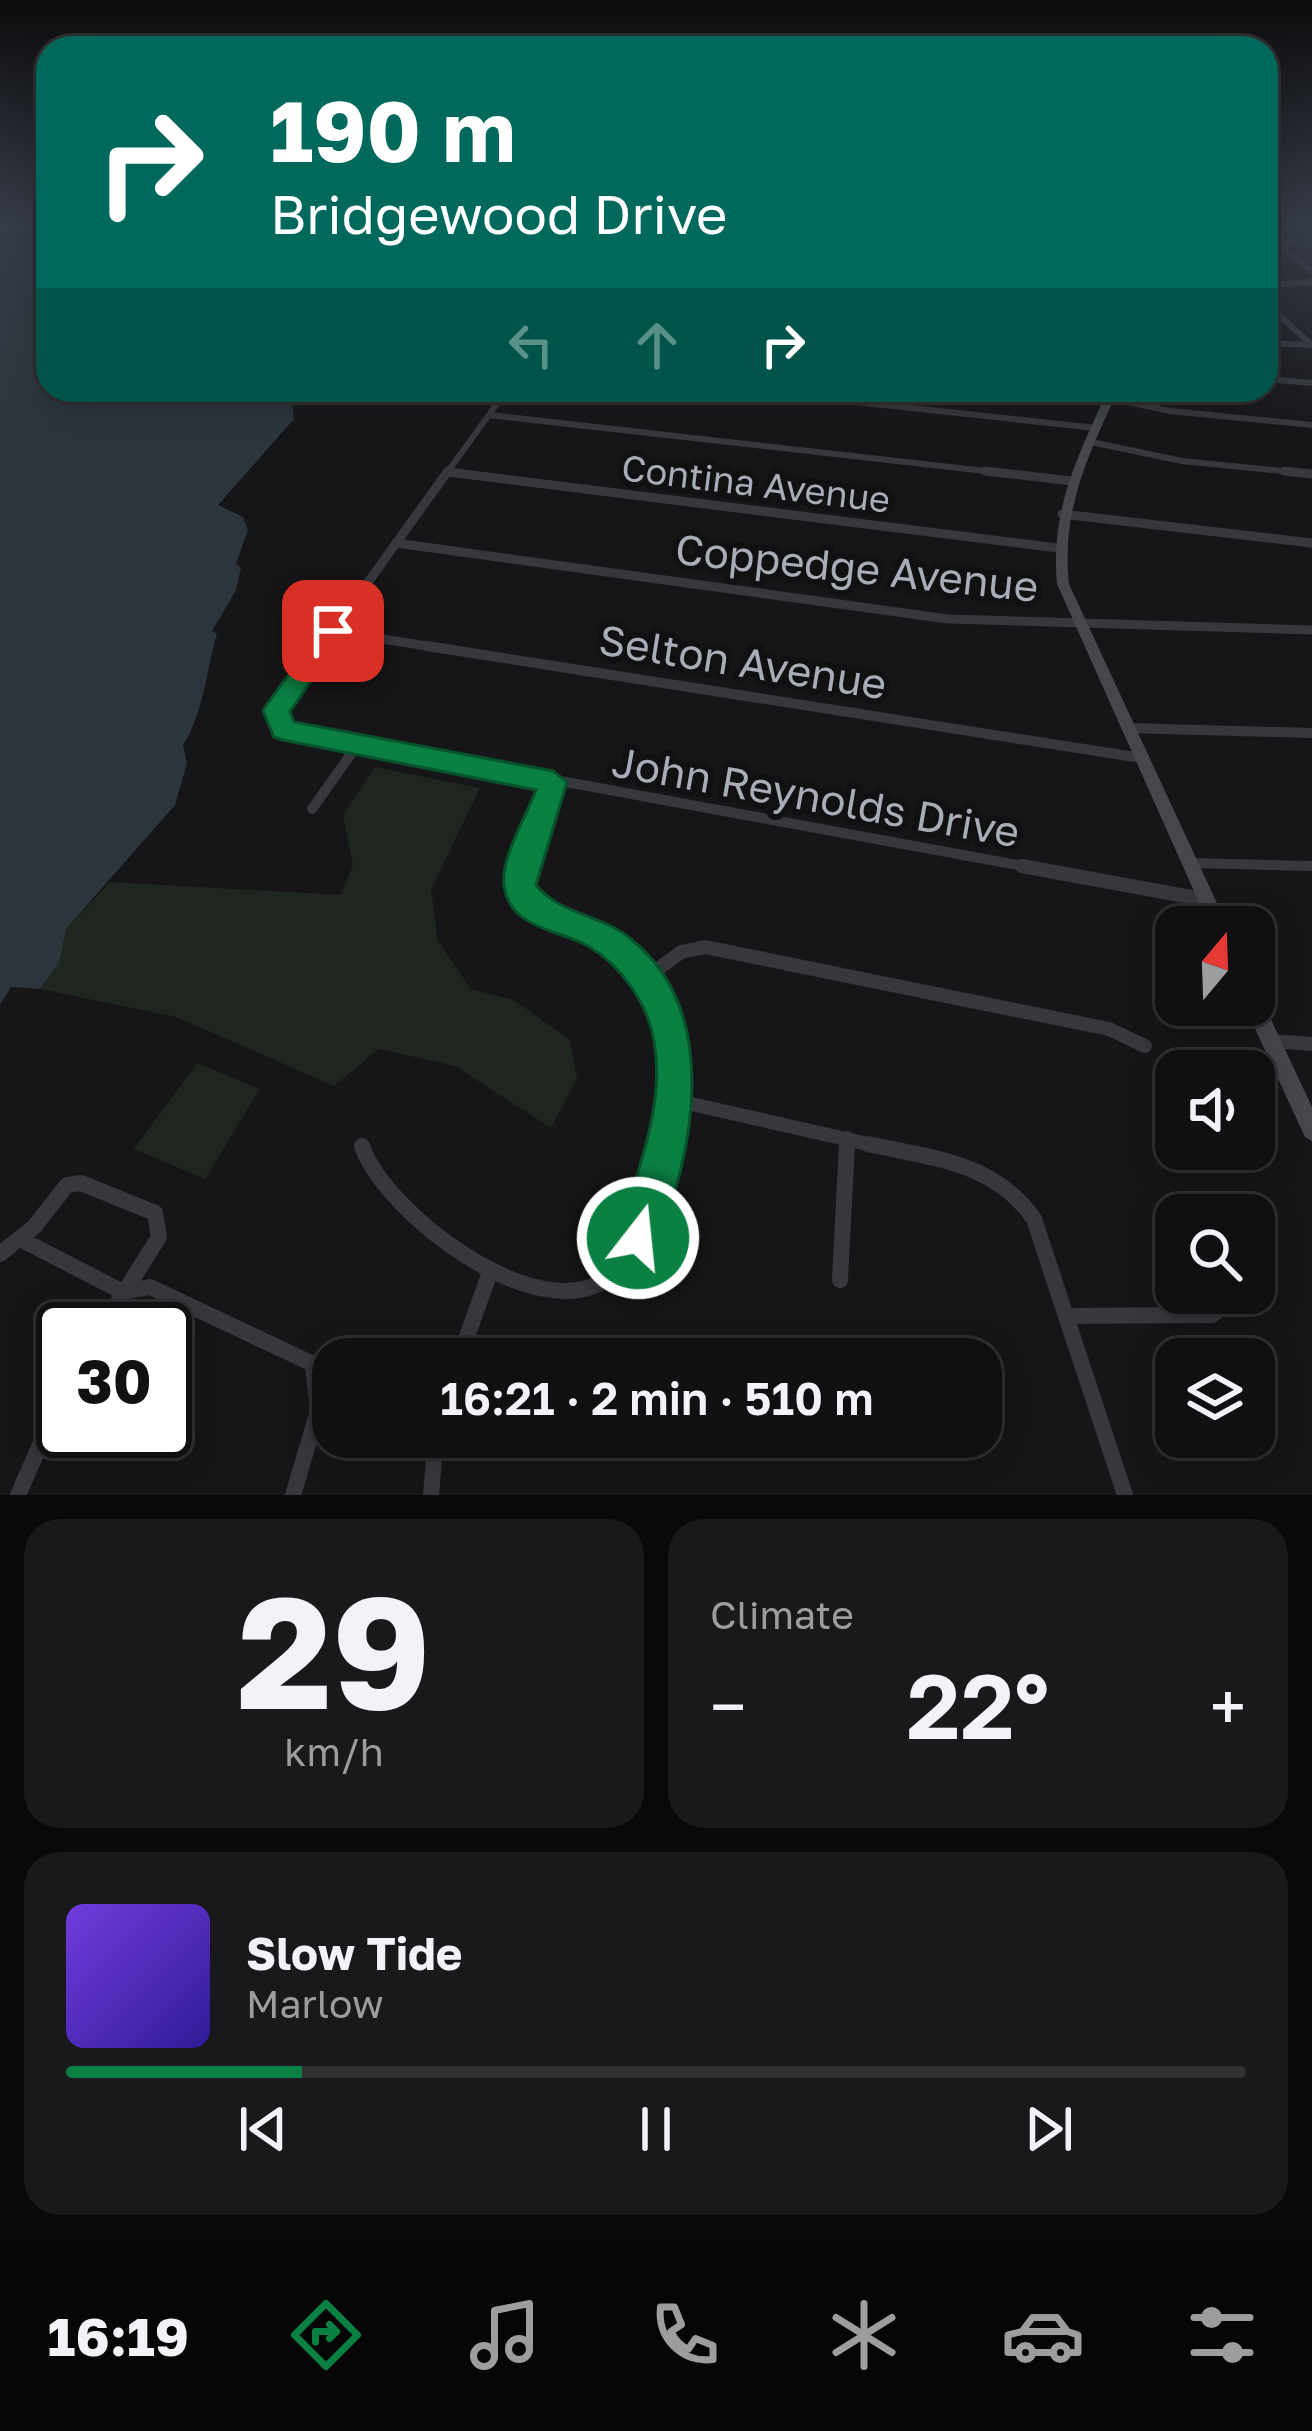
<!DOCTYPE html>
<html lang="en">
<head>
<meta charset="utf-8">
<style>
	body { margin:0; font-family:"Golos Text",sans-serif; background:#19191b; color:#f1f3f6; height:100vh; display:flex; flex-direction:column; font-size:45px; white-space:nowrap }
	* { box-sizing:border-box; margin:0 }
	p { font-size:39px; color:#9c9d9f }
	.icon { flex:none; width:66px; height:66px; fill:none; stroke:currentColor; stroke-width:2; stroke-linecap:round; stroke-linejoin:round }
	.map { position:relative; height:1495px; overflow:hidden }
	.sheet { display:flex; flex-direction:column; gap:24px; padding:24px; background:#09090a; flex:1 }
	.sheet>* { flex:none }
	.guide { position:absolute; left:36px; top:36px; width:1242px; height:366px; border-radius:36px; box-shadow:0 6px 30px #0003,0 0 0 3px #303032; background:#00695c; color:#fff; overflow:hidden }
	.needle { width:78px; rotate:19deg }
	.fabs { position:absolute; left:1155px; top:906px; display:grid; gap:24px }
	.fabs a { display:grid; place-items:center; width:120px; height:120px; border-radius:24px; background:#101012; box-shadow:0 6px 30px #0003,0 0 0 3px #303032; font-size:60px }
	.speed { position:absolute; left:36px; top:1302px; display:flex; gap:24px; font-size:60px; font-weight:700; text-align:center }
	.speed>* { display:grid; place-content:center; width:156px; height:156px; border-radius:50%; background:#101012; box-shadow:0 6px 30px #0003,0 0 0 3px #303032; line-height:1 }
	.speed .limit { border:6px solid #111; border-radius:18px; background:#fff; color:#111 }
	.pin { position:absolute; display:grid; place-items:center; width:102px; height:102px; color:#fff; margin:-51px; border-radius:24px; box-shadow:0 6px 18px #0006 }
	.me { position:absolute; width:132px; margin:-66px; rotate:16deg; stroke-linejoin:round; filter:drop-shadow(0 0 9px #0008) }
	.turn { display:flex; align-items:center; gap:42px; height:252px; padding:0 36px; font-size:54px }
	.turn .icon { width:156px; height:156px; stroke-width:2.5 }
	.turn b { display:block; font-size:84px; line-height:102px }
	.lanes { display:flex; align-items:center; height:114px; padding:0 36px; background:#0003; justify-content:center; gap:60px; direction:ltr }
	.lanes .off { opacity:.35 }
	.big { font-size:90px; font-weight:600; line-height:1.1 }
	.sheet .widget { flex:1; display:flex; flex-direction:column; justify-content:center; gap:18px; min-width:0; padding:0 42px; border-radius:36px; background:#19191b }
	.sheet .dial { align-items:center; gap:0 }
	.dial b { font-size:156px; line-height:1 }
	.song { display:flex; align-items:center; gap:36px }
	.cover { width:144px; height:144px; border-radius:18px; background:linear-gradient(135deg,hsl(260 70% 55%),hsl(250 70% 35%)) }
	.played { height:12px; border-radius:6px; background:linear-gradient(90deg,#0b8043 20%,#303032 20%) }
	.keys { display:flex; justify-content:space-around; direction:ltr }
	.heat { display:flex; justify-content:space-between; align-items:center; font-size:66px; direction:ltr }
	.sheet .tiles { flex:1; display:grid; gap:24px; grid-template-columns:1fr 1fr }
	.widget:last-child { grid-column:span 2 }
	.trip { position:absolute; left:312px; top:1338px; width:690px; height:120px; border-radius:36px; background:#101012; box-shadow:0 6px 30px #0003,0 0 0 3px #303032; font-weight:600; line-height:120px; text-align:center }
	.menu { display:flex; height:192px; justify-content:space-around; align-items:center; background:#060607; color:#9c9d9f }
	.menu .icon { width:84px; height:84px }
	.menu .selected { color:#0b8043 }
	.menu b { font-size:54px; color:#f1f3f6 }
	.map>svg:first-child { display:block }
	.green { fill:#1e261f }
	.water { fill:#2c353c }
	.lines { fill:none; stroke-linecap:round; stroke-linejoin:round }
	.street-far4 { stroke:#37383d; stroke-width:6 }
	.street-far3 { stroke:#37383d; stroke-width:9 }
	.street-far2 { stroke:#37383d; stroke-width:10 }
	.street-far1 { stroke:#37383d; stroke-width:14 }
	.street { stroke:#37383d; stroke-width:16 }
	.secondary { fill:#45474d; fill-rule:evenodd }
	.route { fill:#0b8043; stroke:#07532c; stroke-width:3 }
	.labels { text-anchor:middle; dominant-baseline:central; stroke-width:12; stroke-linejoin:round; paint-order:stroke }
	.far-street-label { font-size:36px; fill:#a8adb8; stroke:#111113 }
	.street-label { font-size:42px; fill:#a8adb8; stroke:#111113 }
</style>
</head>
<body>
<div class="map">
<svg width="1312" height="1495" viewBox="0 0 1312 1495">
	<rect width="100%" height="100%" fill="#161618"/>
	<g class="green">
		<polygon points="375,767 480,788 431,890 438,941 471,989 514,1000 570,1040 577,1079 551,1128 455,1066 379,1049 334,1086 176,1017 40,989 58,963 66,929 110,882 341,895 353,865 343,815"/>
		<polygon points="197,1063 260,1089 205,1179 134,1149"/>
	</g>
	<path class="water" d="M0 224H48V390H289L285 401 292 404 294 419 218 505 243 517 248 530 236 564 241 568 236 590 212 631 217 634C206 670 204 713 183 745L187 763 175 805 66 929 59 963 40 989 11 987 0 1005Z"/>
	<g class="lines">
		<g class="street-far4">
			<polyline points="1266,235 1312,271"/>
			<polyline points="1278,242 1312,245"/>
			<polyline points="1266,285 1312,282"/>
			<polyline points="1266,303 1312,345"/>
			<polyline points="1266,343 1311,345"/>
			<polyline points="1266,379 1312,383"/>
			<polyline points="418,390 431,399 500,398"/>
			<polyline points="743,390 1096,428"/>
			<polyline points="1109,398 1170,411 1312,425"/>
			<polyline points="489,415 1012,474"/>
			<polyline points="1091,442 1182,461 1312,474"/>
			<polyline points="448,472 466,474"/>
			<polyline points="446,474 507,390"/>
		</g>
		<g class="street-far3">
			<polyline points="985,471 1072,481"/>
			<polyline points="1284,471 1312,474"/>
			<polyline points="448,472 1058,548"/>
			<polyline points="1062,514 1312,543"/>
			<polyline points="396,543 948,619 1312,630"/>
			<polyline points="333,631 446,649"/>
			<polyline points="320,649 448,471"/>
		</g>
		<g class="street-far2">
			<polyline points="322,646 276,718 283,730 1039,869"/>
			<polyline points="427,646 1141,758"/>
			<polyline points="1127,728 1312,733"/>
			<polyline points="312,809 356,747"/>
			<polyline points="1191,863 1312,866"/>
			<polyline points="520,869 553,782"/>
		</g>
		<g class="street-far1">
			<path d="M521 866 519 886 528 901C556 920 588 932 616 952 681 996 680 1078 664 1147"/>
			<polyline points="1022,866 1207,900"/>
			<polyline points="646,978 681,952 705,947 1109,1029 1145,1046"/>
			<polyline points="1271,1041 1312,1044"/>
			<polyline points="674,1100 881,1147"/>
			<polyline points="847,1147 847,1138"/>
		</g>
		<g class="street">
			<path d="M868 1144C931 1158 995 1162 1034 1219L1125 1495"/>
			<path d="M362 1146C385 1213 538 1330 608 1278 647 1249 654 1187 665 1144"/>
			<polyline points="22,1240 123,1292 150,1287 313,1364 318,1411 293,1495"/>
			<polyline points="0,1254 34,1227 67,1185 81,1183 155,1213 159,1237 101,1329"/>
			<polyline points="840,1280 847,1144"/>
			<polyline points="1068,1316 1212,1315 1238,1296"/>
			<polyline points="459,1359 490,1272"/>
			<polyline points="18,1495 63,1393"/>
			<polyline points="431,1495 436,1437"/>
		</g>
		<g class="secondary">
			<path d="M1108 390H1118C1088 456 1061 510 1069 584L1228 927H1210L1057 584C1050 509 1078 456 1108 390Z"/>
			<polygon points="1254,996 1261,998 1312,1107 1312,1141 1305,1137 1244,1005 1254,1005"/>
		</g>
	</g>
	<linearGradient id="sky" x2="0" y2="1"><stop stop-color="#0c0c0d"/><stop offset="0.52" stop-color="#363c48"/><stop offset="1" stop-color="#363c48" stop-opacity="0"/></linearGradient>
	<rect width="1312" height="434" fill="url(#sky)"/>
	<path class="route" d="M333 623 345 631 290 712 294 722 553 771 567 782 536 885C560 915 601 914 631 939 724 1014 693 1157 653 1253L638 1259 624 1253 618 1238C635 1176 666 1107 654 1041 648 1004 621 965 588 946 558 929 509 929 504 885 501 857 526 817 536 790L283 740 274 737 263 711 267 704 325 625Z"/>
	<g class="labels">
		<g class="far-street-label">
			<text transform="translate(756 483) rotate(7)">Contina Avenue</text>
		</g>
		<g class="street-label">
			<text transform="translate(857 567) rotate(6)">Coppedge Avenue</text>
			<text transform="translate(743 661) rotate(9)">Selton Avenue</text>
			<text transform="translate(816 796) rotate(10)">John Reynolds Drive</text>
		</g>
	</g>
</svg>
<div class="fabs">
<a><svg class="needle" viewBox="-14 -14 28 28"><path d="M0-13l5 13h-10z" fill="#e53935"/><path d="M0 13l5-13h-10z" fill="#9c9d9f"/></svg></a>
<a><svg class="icon" aria-label="sound" viewBox="0 0 24 24"><path d="M4 9h4l5-4v14l-5-4H4zM17 9q2 3 0 6"/></svg></a>
<a><svg class="icon" aria-label="search" viewBox="0 0 24 24"><circle cx="10" cy="10" r="6"/><path d="M15 15l6 6"/></svg></a>
<a><svg class="icon" aria-label="layers" viewBox="0 0 24 24"><path d="M12 4l9 5-9 5-9-5zM3 14l9 5 9-5"/></svg></a>
</div>
<div class="speed"><div class="limit">30</div></div>
<div class="pin" style="left:333px;top:631px;background:#d93025"><svg class="icon" aria-label="arrive" viewBox="0 0 24 24"><path d="M6 21V4h12l-3 4 3 4H6"/></svg></div>
<svg class="me" style="left:638px;top:1238px" viewBox="-20 -20 40 40"><circle r="17" fill="#0b8043" stroke="#fff" stroke-width="3"/><path d="M0-11L8 9 0 5-8 9z" fill="#fff"/></svg>
<div class="trip">16:21 · 2 min · 510 m</div>
<div class="guide">
<div class="turn"><svg class="icon" aria-label="right" viewBox="0 0 24 24"><path d="M7 20v-9h11M14 6l5 5-5 5"/></svg><div><b>190 m</b>Bridgewood Drive</div></div>
<div class="lanes"><svg class="icon off" aria-label="left" viewBox="0 0 24 24"><path d="M17 20v-9H6M10 6l-5 5 5 5"/></svg><svg class="icon off" aria-label="ahead" viewBox="0 0 24 24"><path d="M12 20V5M6 11l6-6 6 6"/></svg><svg class="icon" aria-label="right" viewBox="0 0 24 24"><path d="M7 20v-9h11M14 6l5 5-5 5"/></svg></div>
</div>
</div>
<section class="sheet">
<div class="tiles">
<div class="widget dial"><b>29</b><p>km/h</p></div>
<div class="widget"><p>Climate</p>
<div class="heat"><a>−</a><b class="big">22°</b><a>+</a></div>
</div>
<div class="widget">
<div class="song"><i class="cover"></i><div><b>Slow Tide</b><p>Marlow</p></div></div>
<div class="played"></div>
<div class="keys"><svg class="icon" aria-label="previous" viewBox="0 0 24 24"><path d="M18 5L8 12l10 7zM5 5v14"/></svg><svg class="icon" aria-label="pause" viewBox="0 0 24 24"><path d="M8 5v14M16 5v14"/></svg><svg class="icon" aria-label="next" viewBox="0 0 24 24"><path d="M6 5l10 7-10 7zM19 5v14"/></svg></div>
</div>
</div>
</section>
<nav class="menu">
<b>16:19</b>
<svg class="icon selected" aria-label="directions" viewBox="0 0 24 24"><path d="M12 3l9 9-9 9-9-9zM9 14v-3h6M13 9l2 2-2 2"/></svg>
<svg class="icon" aria-label="music" viewBox="0 0 24 24"><path d="M9 18V5l10-2v13"/><circle cx="6" cy="18" r="3"/><circle cx="16" cy="16" r="3"/></svg>
<svg class="icon" aria-label="phone" viewBox="0 0 24 24"><path d="M5 4h4l2 5-3 2q2 4 5 5l2-3 5 2v4C11 20 4 13 5 4z"/></svg>
<svg class="icon" aria-label="climate" viewBox="0 0 24 24"><path d="M12 3v18M4 7l16 10M4 17L20 7"/></svg>
<svg class="icon" aria-label="car" viewBox="0 0 24 24"><path d="M5 17H2v-5l4-1 3-4h7l3 4 3 1v5h-3M9 17h6M6 11h13"/><circle cx="7" cy="17" r="2"/><circle cx="17" cy="17" r="2"/></svg>
<svg class="icon" aria-label="filters" viewBox="0 0 24 24"><path d="M4 7h16M4 17h16"/><circle cx="9" cy="7" r="2"/><circle cx="15" cy="17" r="2"/></svg>
</nav>
</body>
</html>
